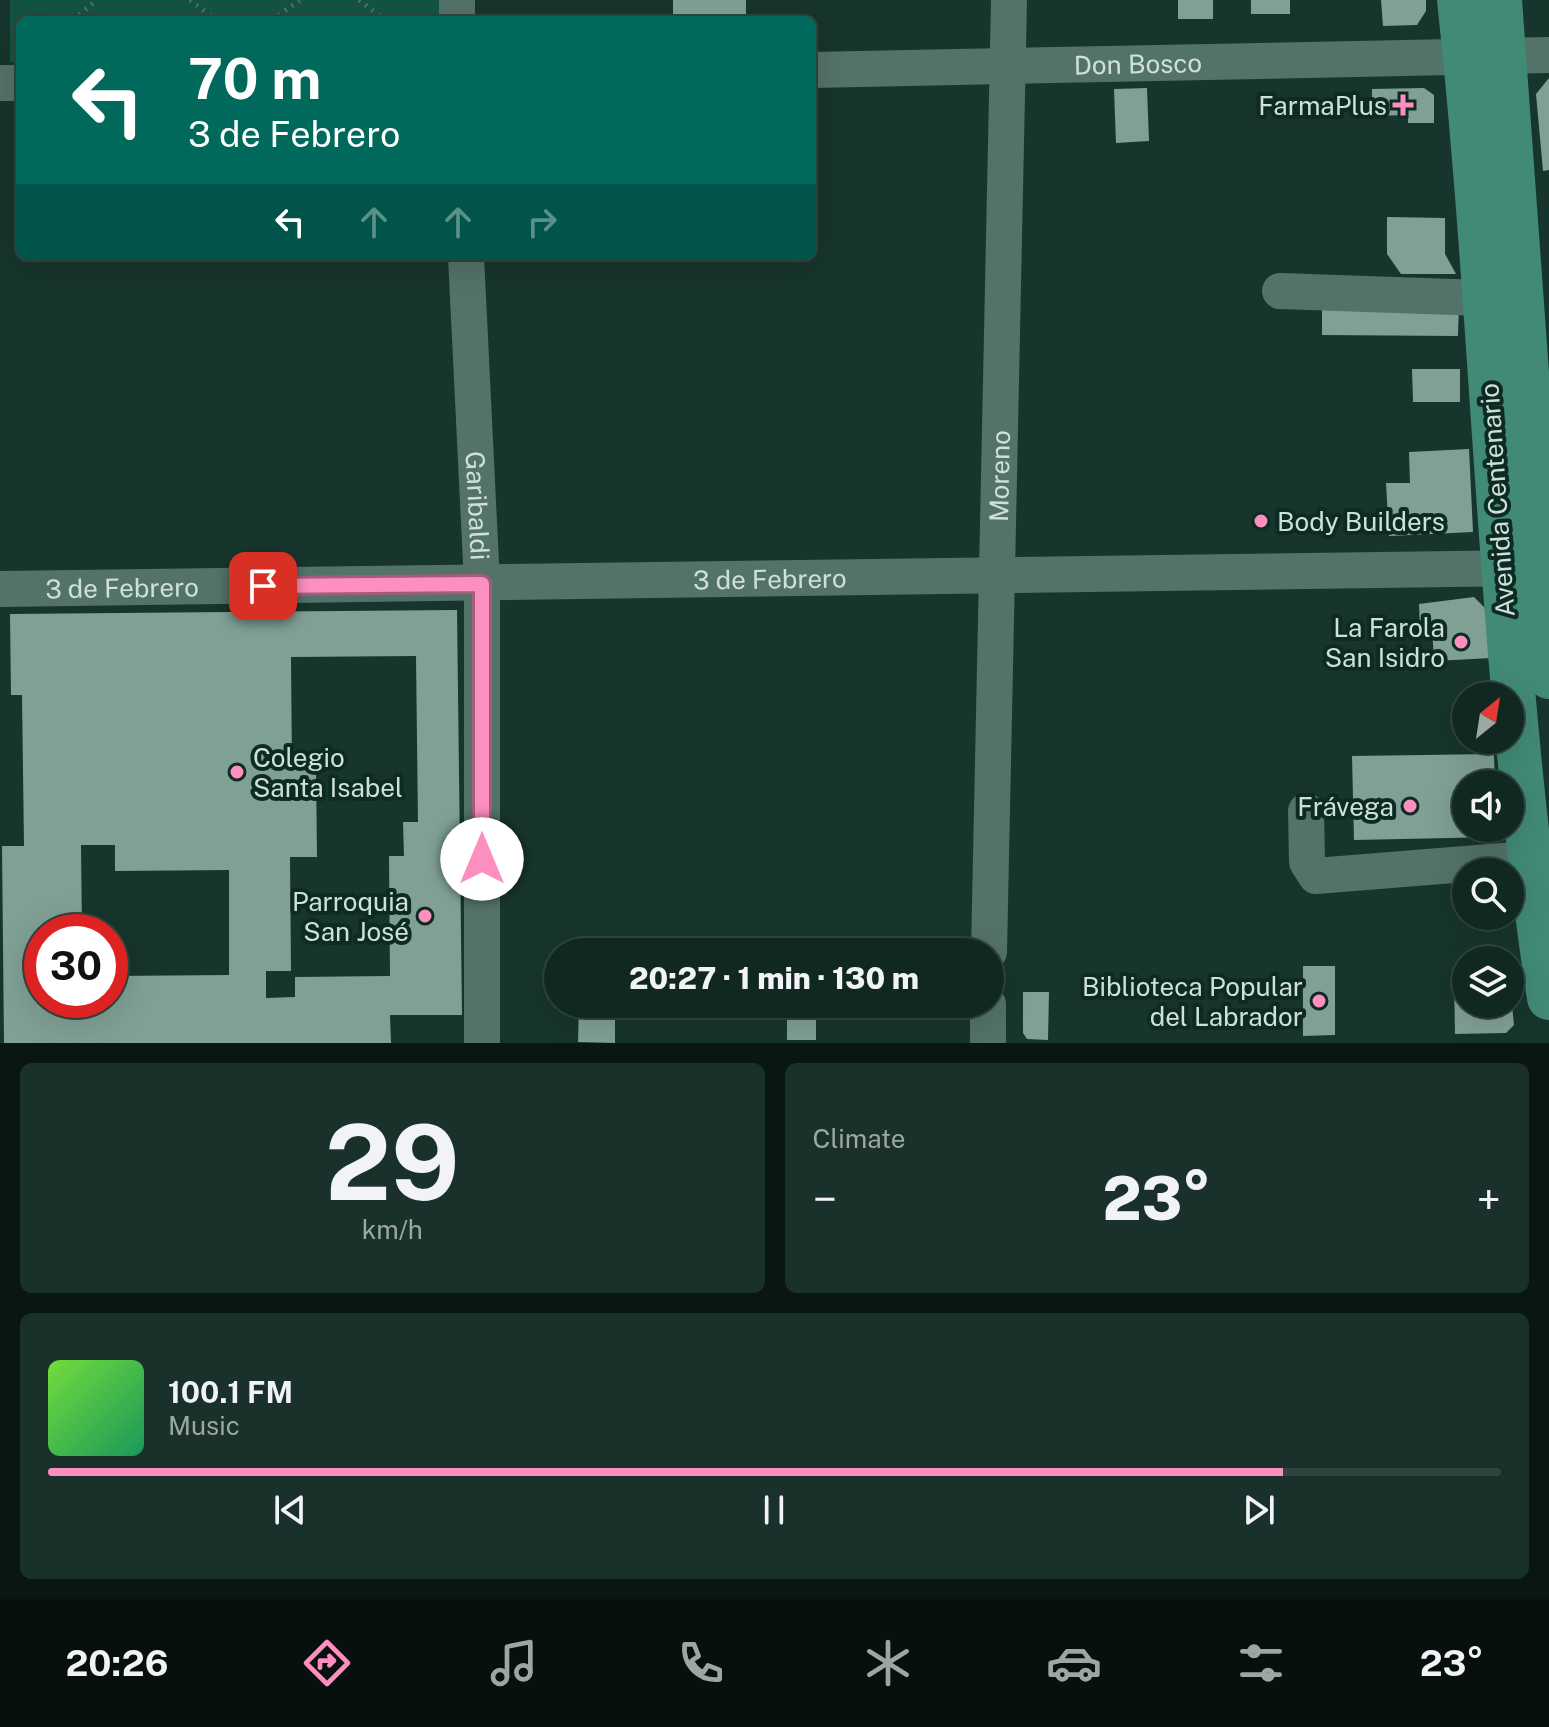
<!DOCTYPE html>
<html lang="en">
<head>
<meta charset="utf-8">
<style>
	body { margin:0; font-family:"Public Sans",sans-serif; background:#1a302a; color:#f1f3f6; height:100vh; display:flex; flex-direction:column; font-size:30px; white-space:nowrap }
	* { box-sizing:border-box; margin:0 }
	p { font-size:26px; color:#9ca6a5 }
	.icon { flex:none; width:44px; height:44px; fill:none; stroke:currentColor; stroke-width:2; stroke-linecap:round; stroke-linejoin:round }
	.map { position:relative; height:1043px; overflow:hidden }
	.sheet { display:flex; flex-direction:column; gap:20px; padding:20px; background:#091612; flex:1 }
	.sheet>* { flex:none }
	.guide { position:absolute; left:16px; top:16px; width:800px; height:244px; border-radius:12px; box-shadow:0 8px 32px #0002,0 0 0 2px #30443f; background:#00695c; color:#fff; overflow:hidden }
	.needle { width:52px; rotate:30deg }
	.fabs { position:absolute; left:1452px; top:682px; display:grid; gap:16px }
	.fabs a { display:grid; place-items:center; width:72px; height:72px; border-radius:50%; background:#112821; box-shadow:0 8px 32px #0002,0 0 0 2px #30443f; font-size:40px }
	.speed { position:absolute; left:24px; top:914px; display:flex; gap:16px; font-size:40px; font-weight:700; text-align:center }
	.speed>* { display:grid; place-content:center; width:104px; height:104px; border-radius:50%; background:#112821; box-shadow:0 8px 32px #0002,0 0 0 2px #30443f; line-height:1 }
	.speed .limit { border:12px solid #d22; background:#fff; color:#111 }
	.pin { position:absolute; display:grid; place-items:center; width:68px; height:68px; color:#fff; margin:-34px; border-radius:16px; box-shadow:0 4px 12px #0006 }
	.me { position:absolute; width:88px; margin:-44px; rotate:0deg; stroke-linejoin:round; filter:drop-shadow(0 0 6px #0008) }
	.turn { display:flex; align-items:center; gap:28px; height:168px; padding:0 40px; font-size:36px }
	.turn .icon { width:104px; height:104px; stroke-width:2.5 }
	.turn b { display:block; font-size:56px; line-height:68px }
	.lanes { display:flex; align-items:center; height:76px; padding:0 40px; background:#0003; justify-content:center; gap:40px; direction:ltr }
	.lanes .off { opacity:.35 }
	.big { font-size:60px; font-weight:800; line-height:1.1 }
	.sheet .tile { flex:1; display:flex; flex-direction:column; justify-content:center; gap:12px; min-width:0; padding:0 28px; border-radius:12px; background:#1a302a }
	.sheet .dial { align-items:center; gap:0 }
	.dial b { font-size:104px; line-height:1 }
	.song { display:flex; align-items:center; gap:24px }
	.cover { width:96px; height:96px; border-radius:12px; background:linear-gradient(135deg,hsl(100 70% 55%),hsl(150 70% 35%)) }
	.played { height:8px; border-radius:4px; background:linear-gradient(90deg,#fd8ec0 85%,#30443f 85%) }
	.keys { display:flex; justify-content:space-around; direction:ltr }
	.heat { display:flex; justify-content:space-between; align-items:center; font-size:44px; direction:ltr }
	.sheet .tiles { flex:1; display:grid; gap:20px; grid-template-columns:1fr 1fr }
	.tile:last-child { grid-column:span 2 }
	.trip { position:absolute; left:544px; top:938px; width:460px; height:80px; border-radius:40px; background:#112821; box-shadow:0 8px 32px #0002,0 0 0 2px #30443f; font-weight:800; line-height:80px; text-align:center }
	.menu { display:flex; height:128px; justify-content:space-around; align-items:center; background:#07100d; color:#9ca6a5 }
	.menu .icon { width:56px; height:56px }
	.menu .active { color:#fd8ec0 }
	.menu b { font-size:36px; color:#f1f3f6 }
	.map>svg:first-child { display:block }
	.green { fill:#145343 }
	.building { fill:#80a095; fill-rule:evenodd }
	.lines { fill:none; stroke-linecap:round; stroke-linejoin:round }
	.path { stroke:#556f67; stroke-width:5; stroke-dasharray:2 6; stroke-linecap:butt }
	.minor { stroke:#537268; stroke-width:36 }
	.major { stroke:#418a76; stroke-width:44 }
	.route-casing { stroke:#a45c7d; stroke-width:20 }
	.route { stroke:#fd8ec0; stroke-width:14 }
	.poi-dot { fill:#fd8ec0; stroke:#0d2b23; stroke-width:3 }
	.labels { text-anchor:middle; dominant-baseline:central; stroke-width:8; stroke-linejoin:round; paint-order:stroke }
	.street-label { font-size:26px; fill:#cfe0da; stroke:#0d2b23 }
	.poi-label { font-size:26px; fill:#cfe0da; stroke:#0d2b23; text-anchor:end }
</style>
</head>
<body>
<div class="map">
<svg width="1549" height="1043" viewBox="0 0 1549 1043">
	<rect width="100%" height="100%" fill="#17352c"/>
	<polygon class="green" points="10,0 446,0 446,20 20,20 20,62 10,62"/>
	<g class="building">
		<rect x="673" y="0" width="73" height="20"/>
		<rect x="1178" y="0" width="35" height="19"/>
		<rect x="1251" y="0" width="39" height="14"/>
		<polygon points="1381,0 1426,0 1426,11 1417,25 1383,26"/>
		<polygon points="1549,78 1549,170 1543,171 1536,94"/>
		<polygon points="1147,88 1149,141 1116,143 1114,89"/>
		<polygon points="1424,88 1434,95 1434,123 1408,123 1408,115 1372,116 1372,89"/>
		<polygon points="1387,217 1445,218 1445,254 1456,274 1401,274 1387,254"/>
		<polygon points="1322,303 1459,303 1458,336 1322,335"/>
		<polygon points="1412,369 1460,369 1460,402 1413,402"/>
		<polygon points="1469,449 1473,532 1389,536 1386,483 1410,483 1409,452"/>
		<polygon points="1474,597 1486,609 1492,658 1434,661 1432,626 1420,627 1419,604"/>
		<path d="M457 610 462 1015H390L391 1043H4L2 846H24L22 695H11L10 614ZM416 656 418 822H403L404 856H389L390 976 295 977V997L266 998V971H291L290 857H317L316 769H292L291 657ZM81 845H115V871L229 870V975L110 976V1000H42V932H82Z"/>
		<polygon points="1494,754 1495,784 1466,784 1466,828 1496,828 1496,837 1354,840 1352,756"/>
		<polygon points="1303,966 1335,966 1335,1035 1303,1036"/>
		<polygon points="1454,980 1466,980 1466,1004 1512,1004 1514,1025 1506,1033 1455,1034"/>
		<polygon points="1023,992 1049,992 1048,1040 1027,1039 1023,1033"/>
		<polygon points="579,1004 615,1004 615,1043 578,1042"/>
		<rect x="787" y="1004" width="29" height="36"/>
	</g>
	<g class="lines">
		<g class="path">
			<polyline points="190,0 216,20"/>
			<polyline points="359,0 385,20"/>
			<polyline points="73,20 97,0"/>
			<polyline points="272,20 300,0"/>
		</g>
		<g class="minor">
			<polyline points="457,0 457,20"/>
			<path id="s1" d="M812 70 1549 55"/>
			<polyline points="0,83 20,83"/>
			<path id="s2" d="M466 256 482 584V1043"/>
			<polyline points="1280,291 1482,298"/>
			<path id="s3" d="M0 589 1531 568"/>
			<polyline points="1306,811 1307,862 1316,876 1527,859"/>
			<path id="s4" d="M989 952 1009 0"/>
			<polyline points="988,1043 988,1004"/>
		</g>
		<g class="major">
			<path d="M1459 0C1495 332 1498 667 1549 998"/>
			<polyline points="1500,0 1549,677"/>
		</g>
	</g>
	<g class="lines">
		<g class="route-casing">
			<polyline id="route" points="263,586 482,584 482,859"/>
		</g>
		<use href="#route" class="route"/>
	</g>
	<g class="poi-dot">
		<path d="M1399 93h8v8h8v8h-8v8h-8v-8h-8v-8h8z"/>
		<circle cx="1261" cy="521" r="8"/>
		<circle cx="1461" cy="642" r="8"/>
		<circle cx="237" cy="772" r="8"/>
		<circle cx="1410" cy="806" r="8"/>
		<circle cx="425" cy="916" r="8"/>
		<circle cx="1319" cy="1001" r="8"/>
	</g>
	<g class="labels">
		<g class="street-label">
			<text stroke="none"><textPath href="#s1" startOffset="326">Don Bosco</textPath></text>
			<text stroke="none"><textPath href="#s4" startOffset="476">Moreno</textPath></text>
			<text transform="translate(1497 500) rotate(-94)">Avenida Centenario</text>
			<text stroke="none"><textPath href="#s2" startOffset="250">Garibaldi</textPath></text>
			<text stroke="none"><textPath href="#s3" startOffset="770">3 de Febrero</textPath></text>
			<text stroke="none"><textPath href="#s3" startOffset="122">3 de Febrero</textPath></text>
		</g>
		<g class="poi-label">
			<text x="1387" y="105">FarmaPlus</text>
			<text x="1277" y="521" text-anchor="start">Body Builders</text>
			<text x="1445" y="627">La Farola<tspan x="1445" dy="30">San Isidro</tspan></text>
			<text x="253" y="757" text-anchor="start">Colegio<tspan x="253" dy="30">Santa Isabel</tspan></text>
			<text x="1394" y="806">Frávega</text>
			<text x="409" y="901">Parroquia<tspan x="409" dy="30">San José</tspan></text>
			<text x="1303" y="986">Biblioteca Popular<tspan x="1303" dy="30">del Labrador</tspan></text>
		</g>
	</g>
</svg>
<div class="fabs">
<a><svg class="needle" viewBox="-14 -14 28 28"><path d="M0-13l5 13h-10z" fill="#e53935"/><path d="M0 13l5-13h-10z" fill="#9ca6a5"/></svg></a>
<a><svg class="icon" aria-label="sound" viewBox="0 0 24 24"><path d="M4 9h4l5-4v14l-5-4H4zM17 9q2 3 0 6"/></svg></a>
<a><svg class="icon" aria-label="search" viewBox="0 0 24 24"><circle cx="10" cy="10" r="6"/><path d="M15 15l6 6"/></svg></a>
<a><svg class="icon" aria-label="layers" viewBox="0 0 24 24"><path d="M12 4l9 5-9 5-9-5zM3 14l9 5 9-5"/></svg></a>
</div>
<div class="speed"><div class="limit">30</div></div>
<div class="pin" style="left:263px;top:586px;background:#d93025"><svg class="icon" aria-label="arrive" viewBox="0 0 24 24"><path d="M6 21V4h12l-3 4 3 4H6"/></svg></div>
<svg class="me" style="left:482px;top:859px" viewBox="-20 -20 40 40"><circle r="19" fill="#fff"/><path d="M0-13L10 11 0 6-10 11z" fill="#fd8ec0"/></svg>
<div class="trip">20:27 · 1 min · 130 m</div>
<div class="guide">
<div class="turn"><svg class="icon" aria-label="left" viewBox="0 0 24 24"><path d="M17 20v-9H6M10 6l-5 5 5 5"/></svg><div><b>70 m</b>3 de Febrero</div></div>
<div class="lanes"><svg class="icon" aria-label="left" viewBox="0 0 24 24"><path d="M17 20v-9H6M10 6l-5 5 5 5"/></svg><svg class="icon off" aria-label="ahead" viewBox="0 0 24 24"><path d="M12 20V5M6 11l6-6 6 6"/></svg><svg class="icon off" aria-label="ahead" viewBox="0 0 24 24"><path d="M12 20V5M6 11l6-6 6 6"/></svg><svg class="icon off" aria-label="right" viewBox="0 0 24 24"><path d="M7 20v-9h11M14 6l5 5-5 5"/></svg></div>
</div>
</div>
<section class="sheet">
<div class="tiles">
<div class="tile dial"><b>29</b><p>km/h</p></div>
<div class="tile"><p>Climate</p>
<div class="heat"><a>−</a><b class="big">23°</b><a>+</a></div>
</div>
<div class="tile">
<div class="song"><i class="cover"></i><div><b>100.1 FM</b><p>Music</p></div></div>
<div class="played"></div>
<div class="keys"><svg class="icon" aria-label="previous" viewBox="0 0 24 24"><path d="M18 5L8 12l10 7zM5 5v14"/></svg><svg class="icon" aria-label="pause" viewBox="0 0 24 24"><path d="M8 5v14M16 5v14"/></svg><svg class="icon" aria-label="next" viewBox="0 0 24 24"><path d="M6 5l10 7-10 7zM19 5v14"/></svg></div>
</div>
</div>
</section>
<nav class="menu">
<b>20:26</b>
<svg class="icon active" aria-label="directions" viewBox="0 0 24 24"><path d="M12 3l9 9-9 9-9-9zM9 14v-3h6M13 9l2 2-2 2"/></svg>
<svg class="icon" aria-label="music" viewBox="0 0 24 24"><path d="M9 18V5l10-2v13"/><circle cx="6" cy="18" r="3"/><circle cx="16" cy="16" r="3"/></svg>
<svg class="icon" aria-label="phone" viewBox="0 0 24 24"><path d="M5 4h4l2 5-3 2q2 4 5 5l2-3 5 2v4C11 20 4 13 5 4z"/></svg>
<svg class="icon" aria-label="climate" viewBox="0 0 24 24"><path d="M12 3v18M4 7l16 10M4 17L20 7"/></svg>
<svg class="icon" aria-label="car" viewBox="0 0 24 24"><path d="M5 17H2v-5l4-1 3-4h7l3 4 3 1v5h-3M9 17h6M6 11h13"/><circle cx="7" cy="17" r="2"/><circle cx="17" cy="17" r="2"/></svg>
<svg class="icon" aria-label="filters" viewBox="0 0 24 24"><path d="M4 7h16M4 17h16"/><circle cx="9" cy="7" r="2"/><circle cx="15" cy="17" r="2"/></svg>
<b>23°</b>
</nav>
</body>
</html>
